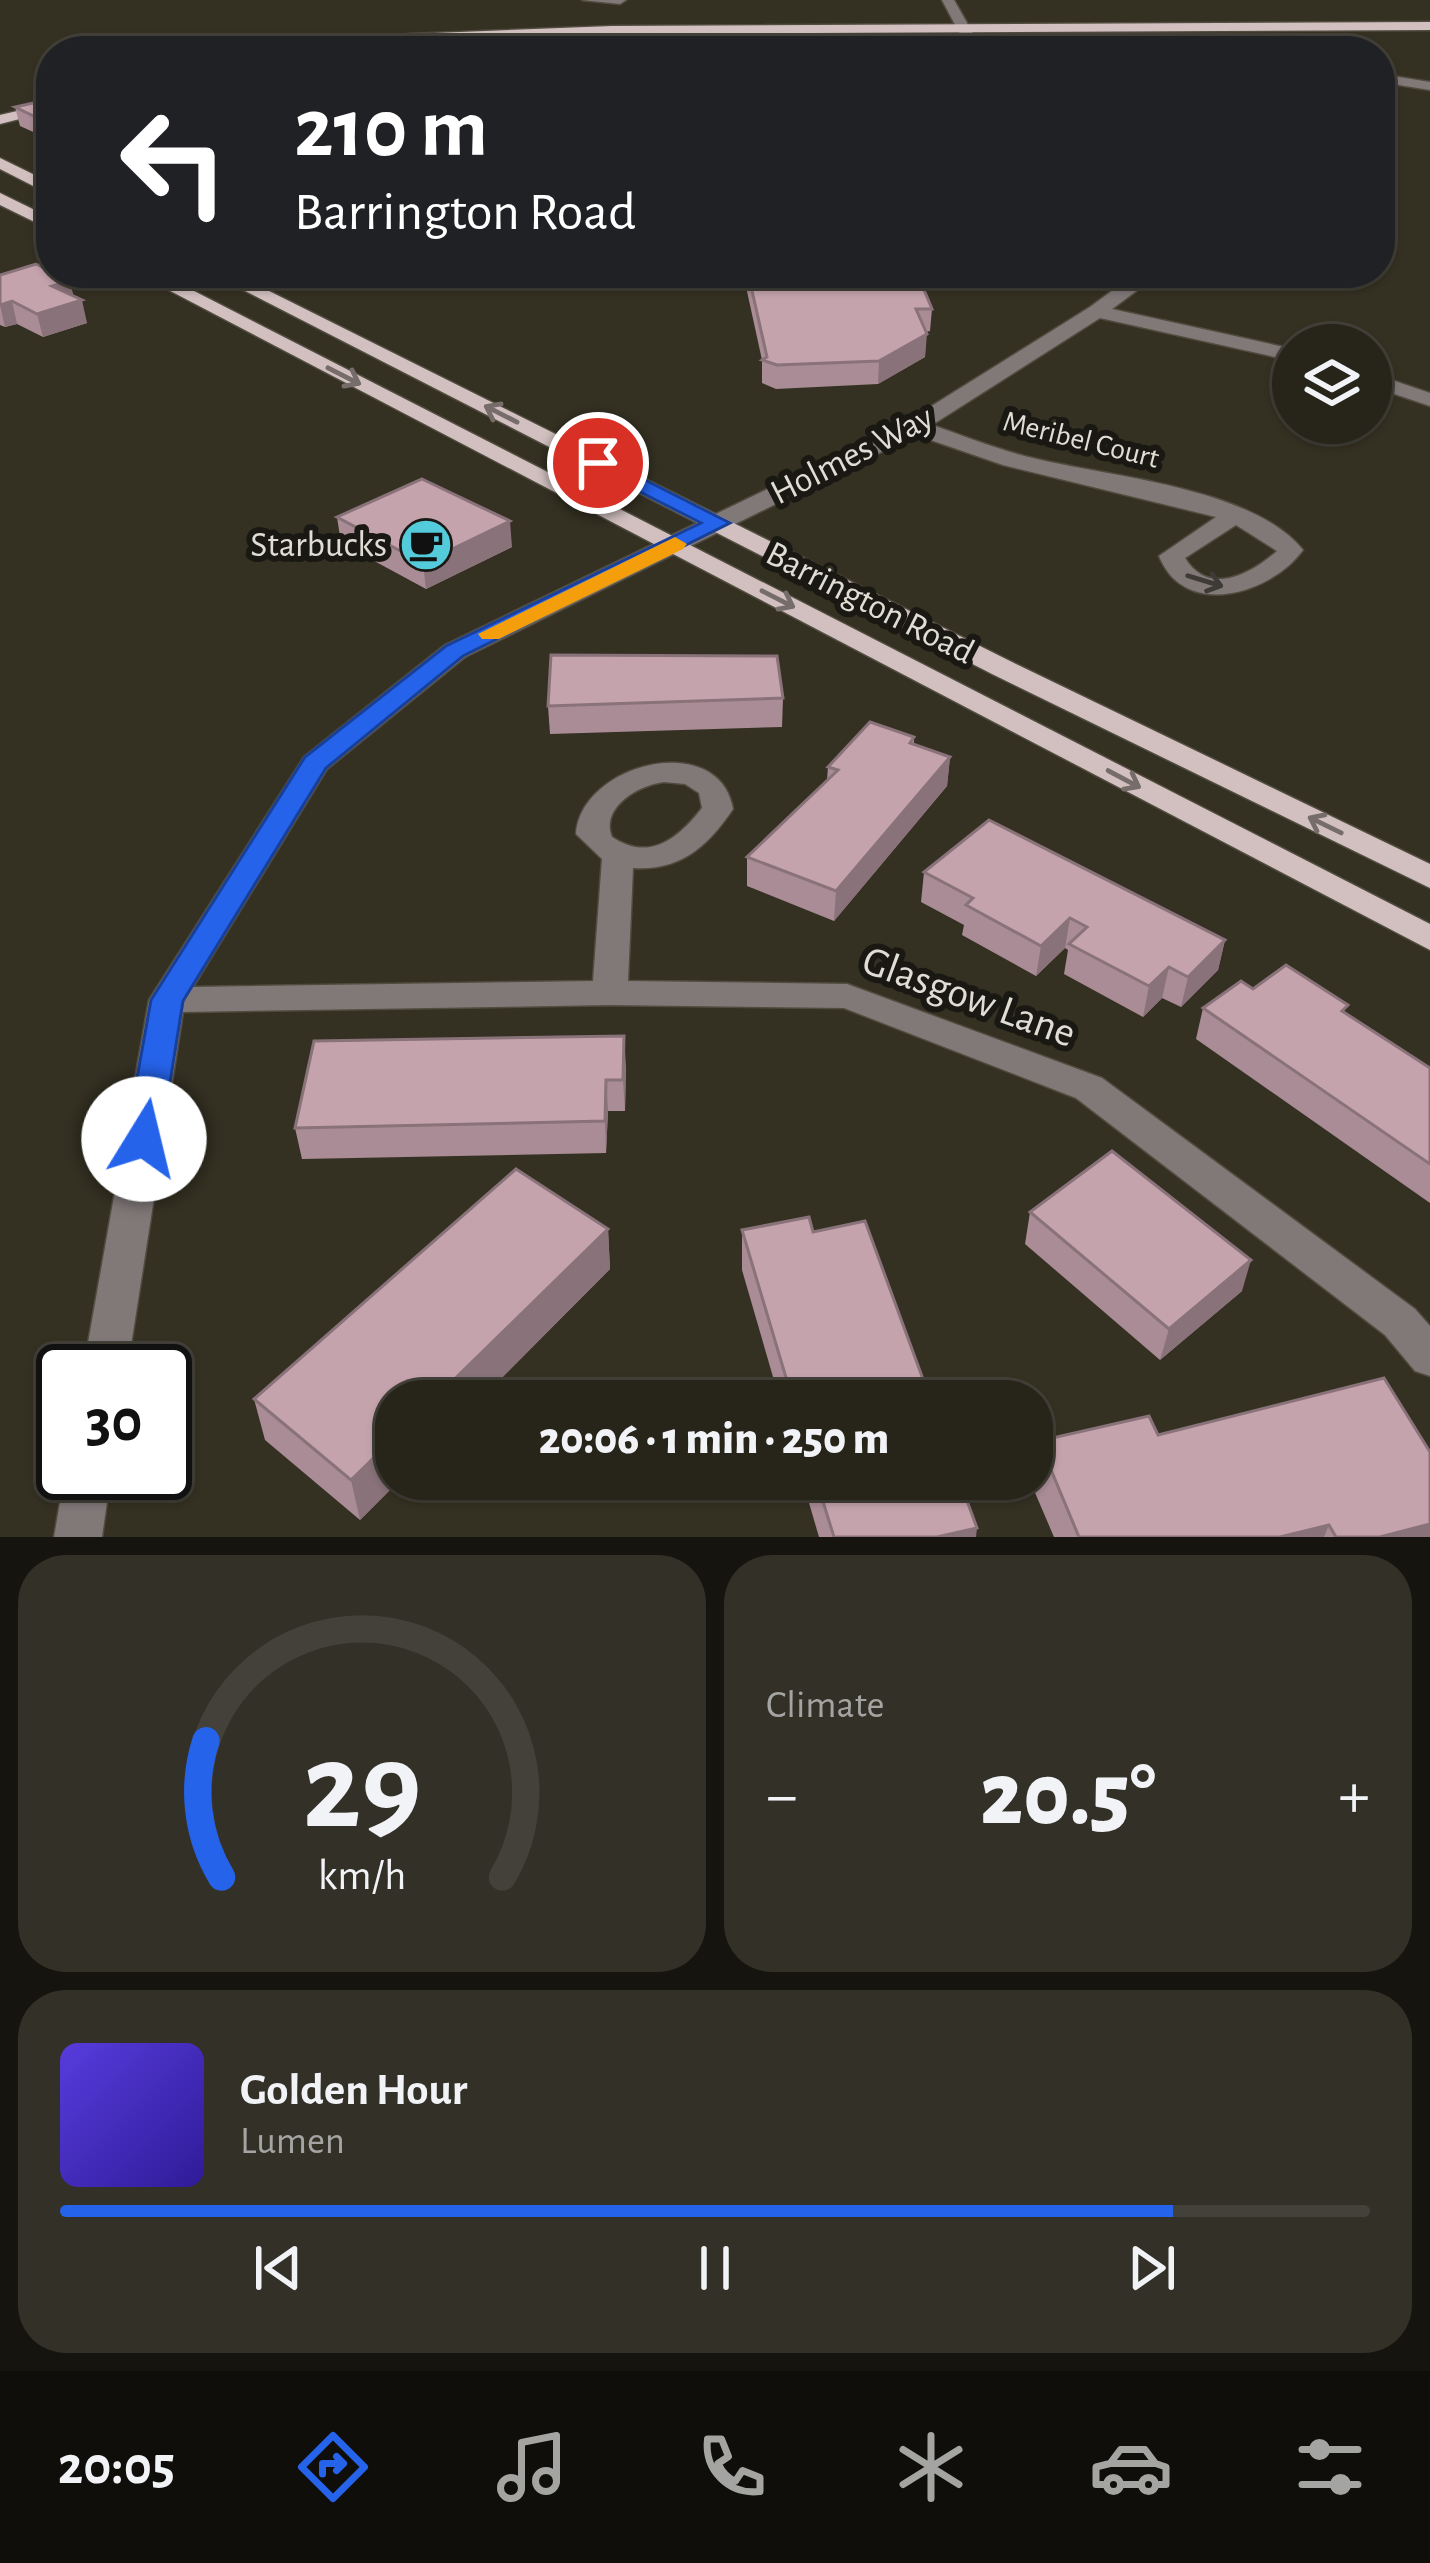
<!DOCTYPE html>
<html lang="en">
<head>
<meta charset="utf-8">
<style>
	body { margin:0; font-family:"Alegreya Sans",sans-serif; background:#333027; color:#f1f3f6; height:100vh; display:flex; flex-direction:column; font-size:45px; white-space:nowrap }
	* { box-sizing:border-box; margin:0 }
	p { font-size:39px; color:#a4a4a2 }
	.icon { flex:none; width:66px; height:66px; fill:none; stroke:currentColor; stroke-width:2; stroke-linecap:round; stroke-linejoin:round }
	.map { position:relative; height:1537px; overflow:hidden }
	.sheet { display:flex; flex-direction:column; gap:18px; padding:18px; background:#15140e; flex:1 }
	.sheet>* { flex:none }
	.banner { position:absolute; left:36px; top:36px; width:1359px; height:252px; border-radius:48px; box-shadow:0 3px 9px #0004,0 0 0 3px #434139; background:#202124; color:#fff; overflow:hidden }
	.controls { position:absolute; left:1272px; top:324px; display:grid; gap:24px }
	.controls a { display:grid; place-items:center; width:120px; height:120px; border-radius:50%; background:#27241a; box-shadow:0 3px 9px #0004,0 0 0 3px #434139; font-size:60px }
	.speed { position:absolute; left:36px; top:1344px; display:flex; gap:24px; font-size:60px; font-weight:700; text-align:center }
	.speed>* { display:grid; place-content:center; width:156px; height:156px; border-radius:50%; background:#27241a; box-shadow:0 3px 9px #0004,0 0 0 3px #434139; line-height:1 }
	.speed .limit { border:6px solid #111; border-radius:18px; background:#fff; color:#111 }
	.pin { position:absolute; display:grid; place-items:center; width:102px; height:102px; color:#fff; margin:-51px; border:6px solid #fff; border-radius:50%; box-shadow:0 3px 12px #0007 }
	.me { position:absolute; width:132px; margin:-66px; rotate:9deg; stroke-linejoin:round; filter:drop-shadow(0 0 9px #0008) }
	.turn { display:flex; align-items:center; gap:42px; height:252px; padding:0 60px; font-size:54px }
	.turn .icon { width:156px; height:156px; stroke-width:2.5 }
	.turn b { display:block; font-size:84px; line-height:102px }
	.big { font-size:90px; font-weight:800; line-height:1.1 }
	.sheet .tile { flex:1; display:flex; flex-direction:column; justify-content:center; gap:18px; min-width:0; padding:0 42px; border-radius:48px; background:#333027 }
	.sheet .dial { align-items:center; gap:0 }
	.dial svg { height:312px; overflow:visible; fill:none; stroke:#434139; stroke-width:7; stroke-linecap:round; text-anchor:middle }
	.dial text { fill:#f1f3f6; stroke:none }
	.song { display:flex; align-items:center; gap:36px }
	.cover { width:144px; height:144px; border-radius:18px; background:linear-gradient(135deg,hsl(250 70% 55%),hsl(250 70% 35%)) }
	.played { height:12px; border-radius:6px; background:linear-gradient(90deg,#2563eb 85%,#434139 85%) }
	.keys { display:flex; justify-content:space-around; direction:ltr }
	.heat { display:flex; justify-content:space-between; align-items:center; font-size:66px; direction:ltr }
	.sheet .tiles { flex:1; display:grid; gap:18px; grid-template-columns:1fr 1fr }
	.tile:last-child { grid-column:span 2 }
	.trip { position:absolute; left:375px; top:1380px; width:678px; height:120px; border-radius:48px; background:#27241a; box-shadow:0 3px 9px #0004,0 0 0 3px #434139; font-weight:800; line-height:120px; text-align:center }
	.tab-bar { display:flex; height:192px; justify-content:space-around; align-items:center; background:#100e0a; color:#a4a4a2 }
	.tab-bar .icon { width:84px; height:84px }
	.tab-bar .active { color:#2563eb }
	.tab-bar b { font-size:54px; color:#f1f3f6 }
	.map>svg:first-child { display:block }
	.lines { fill:none; stroke-linecap:round; stroke-linejoin:round }
	.minor-casing { stroke:#504c3f; stroke-width:3 }
	.major-casing { stroke:#504c3f; stroke-width:3 }
	.minor { fill:#817878; fill-rule:evenodd }
	.major { fill:#d2c0c0; fill-rule:evenodd }
	.wall { fill:#a98c95 }
	.shaded-wall { fill:#897279 }
	.building { fill:#c4a3ad; stroke:#897279; stroke-width:3 }
	.oneway { stroke:#766c69 }
	.oneway2 { stroke:#3e3a36 }
	.route { fill:#2563eb; stroke:#184099; stroke-width:3 }
	.slow { fill:#f59e0b }
	.labels { text-anchor:middle; dominant-baseline:central; stroke-width:12; stroke-linejoin:round; paint-order:stroke }
	.far-street-label { font-size:30px; fill:#e0ddd5; stroke:#1a1812 }
	.street-label { font-size:36px; fill:#e0ddd5; stroke:#1a1812 }
	.poi-label { font-size:36px; fill:#e0ddd5; stroke:#1a1812; text-anchor:end }
	.near-street-label { font-size:42px; fill:#e0ddd5; stroke:#1a1812 }
</style>
</head>
<body>
<div class="map">
<svg width="1430" height="1537" viewBox="0 0 1430 1537">
	<rect width="100%" height="100%" fill="#343022"/>
	<g class="lines">
		<g class="minor-casing">
			<g id="minor">
				<polygon points="582,0 626,0 620,4"/>
				<polygon points="942,0 954,0 983,51 969,51"/>
				<polygon points="1380,74 1430,82 1430,90 1380,82"/>
				<path d="M1129 273H1147L1139 289 1112 309 1293 349V361L1100 318 932 425C967 437 1001 451 1037 459 1112 477 1253 488 1303 550 1272 593 1185 621 1159 556L1216 517 1003 465 916 435 465 657 327 769 193 987 593 981 602 859 576 834C581 763 719 729 733 809 708 846 681 871 633 868L628 981 847 984 1102 1078 1415 1309 1430 1326V1376L1415 1371 1385 1335 1076 1098 844 1008 610 1005 183 1012 127 1371H83L149 1000 304 757 445 645 906 422 1090 307 1124 282ZM1236 525 1277 551C1251 574 1209 597 1185 558ZM664 782 685 784 699 793 702 808C678 839 649 862 612 837 600 808 638 785 664 782Z"/>
				<polygon points="1371,373 1430,393 1430,406 1371,386"/>
				<polygon points="65,1473 111,1473 102,1537 54,1537"/>
			</g>
		</g>
		<g class="major-casing">
			<g id="major">
				<polygon points="1430,22 1430,30 612,34 277,51 409,34 612,26"/>
				<polygon points="51,103 51,111 0,124 0,115"/>
				<polygon points="0,158 51,183 51,195 0,169"/>
				<polygon points="0,193 51,218 51,230 0,205"/>
				<polygon points="136,273 159,273 1430,924 1430,950"/>
				<polygon points="210,273 233,273 1012,662 1430,864 1430,888 992,674"/>
			</g>
		</g>
		<use href="#minor" class="minor"/>
		<use href="#major" class="major"/>
	</g>
	<g class="wall">
		<polygon points="51,99 51,140 20,126 15,107"/>
		<polygon points="743,273 926,273 924,291 932,309 930,331 926,332 925,357 878,384 776,389 762,383 762,360"/>
		<polygon points="0,275 74,296 87,323 43,337 17,324 5,327 0,325"/>
		<polygon points="337,517 512,547 426,589 341,543"/>
		<polygon points="783,698 782,727 550,734 548,706"/>
		<polygon points="914,737 914,744 950,757 947,786 834,921 747,886 747,857 827,780 828,767"/>
		<polygon points="924,872 1225,940 1218,970 1181,1007 1162,998 1143,1017 1064,974 1068,950 1065,948 1036,976 962,935 964,925 921,902"/>
		<polygon points="1253,989 1346,1013 1430,1068 1430,1203 1196,1039 1203,1008"/>
		<polygon points="626,1066 625,1111 608,1111 606,1153 302,1159 295,1128"/>
		<polygon points="1030,1212 1242,1291 1160,1360 1025,1244"/>
		<polygon points="608,1229 610,1269 360,1520 265,1440 254,1399"/>
		<polygon points="742,1230 931,1401 780,1401 742,1270"/>
		<polygon points="1158,1435 1430,1537 1054,1537 1030,1481 1039,1441"/>
		<polygon points="802,1479 959,1479 976,1537 819,1537"/>
	</g>
	<g class="shaded-wall">
		<polygon points="70,281 75,302 82,300 87,323 43,337 37,314 52,286"/>
		<polygon points="12,301 17,324 5,327 0,305"/>
		<polygon points="927,334 925,357 878,384 879,361"/>
		<polygon points="510,521 512,547 426,589 423,563"/>
		<polygon points="950,757 947,786 834,921 836,891"/>
		<polygon points="1070,918 1065,948 1036,976 1041,946"/>
		<polygon points="1225,940 1218,970 1181,1007 1188,977"/>
		<polygon points="1169,967 1162,998 1143,1017 1149,986"/>
		<polygon points="624,1036 626,1066 625,1111 623,1080"/>
		<polygon points="606,1080 608,1111 606,1153 605,1121"/>
		<polygon points="608,1229 610,1269 479,1401 432,1401"/>
		<polygon points="1251,1260 1242,1291 1160,1360 1169,1329"/>
		<polygon points="396,1436 396,1479 401,1479 360,1520 351,1480"/>
		<polygon points="1430,1524 1430,1537 1380,1537"/>
		<polygon points="1329,1525 1324,1537 1280,1537"/>
		<polygon points="977,1528 976,1537 937,1537"/>
	</g>
	<g class="building">
		<polygon points="838,49 839,51 796,50"/>
		<polygon points="51,99 51,121 46,122 15,107"/>
		<polygon points="36,264 70,281 52,286 82,300 37,314 12,301 0,305 0,275"/>
		<polygon points="748,273 917,273 932,309 916,309 927,334 879,361 777,365 762,360 767,357"/>
		<polygon points="422,479 510,521 423,563 337,517"/>
		<polygon points="551,655 777,656 783,698 548,706"/>
		<polygon points="870,722 914,737 910,743 950,757 836,891 747,857 838,770 828,767"/>
		<polygon points="989,820 1225,940 1188,977 1169,967 1149,986 1069,944 1087,927 1070,918 1041,946 966,905 973,898 924,872"/>
		<polygon points="1286,965 1348,1005 1342,1011 1430,1068 1430,1164 1203,1008 1241,981 1253,989"/>
		<polygon points="624,1036 623,1080 606,1080 605,1121 295,1128 314,1041"/>
		<polygon points="1112,1151 1251,1260 1169,1329 1030,1212"/>
		<polygon points="516,1169 608,1229 432,1401 396,1401 396,1436 351,1480 254,1399"/>
		<polygon points="809,1217 813,1232 865,1221 931,1401 793,1401 742,1230"/>
		<polygon points="1384,1378 1430,1452 1430,1524 1380,1537 1336,1537 1329,1525 1280,1537 1079,1537 1039,1441 1149,1416 1158,1435"/>
		<polygon points="816,1479 959,1479 977,1528 937,1537 834,1537"/>
	</g>
	<defs><path id="oneway-shaft" d="M-6 0H5M1.5-3L5.5 0L1.5 3" fill="none" stroke-width="1.6" stroke-linecap="round" stroke-linejoin="round" transform="scale(3)"/></defs>
	<g class="oneway">
		<use href="#oneway-shaft" transform="translate(344 376) rotate(27)"/>
		<use href="#oneway-shaft" transform="translate(501 414) rotate(-153)"/>
		<use href="#oneway-shaft" transform="translate(778 599) rotate(27)"/>
		<use href="#oneway-shaft" transform="translate(1124 779) rotate(28)"/>
		<use href="#oneway-shaft" transform="translate(1325 825) rotate(-154)"/>
	</g>
	<use class="oneway2" href="#oneway-shaft" transform="translate(1205 581) rotate(17)"/>
	<polygon class="route" points="598,456 730,523 463,656 326,768 183,1001 161,1139 156,1149 144,1153 131,1149 126,1139 151,1000 305,757 446,646 701,523 591,467 587,463"/>
	<polygon class="slow" points="675,537 687,544 683,549 499,639 482,639 478,634"/>
	<defs>
		<g id="cafe-disc" transform="scale(2.7)"><circle r="9.5" fill="#53cbdb" stroke="#1a1812"/><path d="M-5.5-4.5H6V0H3Q3 3.5 0 3.5H-2.5Q-5.5 3.5-5.5 0ZM3-3.2v2h1.7v-2ZM-6 4.5H4V6H-6Z" fill="#111"/></g>
	</defs>
	<g fill-rule="evenodd">
		<use href="#cafe-disc" x="426" y="545"/>
	</g>
	<g class="labels">
		<g class="far-street-label">
			<text transform="translate(1081 440) rotate(14)">Meribel Court</text>
		</g>
		<g class="street-label">
			<text transform="translate(852 455) rotate(-27)">Holmes Way</text>
			<text transform="translate(870 603) rotate(27)">Barrington Road</text>
		</g>
		<g class="poi-label">
			<text x="387" y="545">Starbucks</text>
		</g>
		<g class="near-street-label">
			<text transform="translate(969 997) rotate(20)">Glasgow Lane</text>
		</g>
	</g>
</svg>
<div class="controls">
<a><svg class="icon" aria-label="layers" viewBox="0 0 24 24"><path d="M12 4l9 5-9 5-9-5zM3 14l9 5 9-5"/></svg></a>
</div>
<div class="speed"><div class="limit">30</div></div>
<div class="pin" style="left:598px;top:463px;background:#d93025"><svg class="icon" aria-label="arrive" viewBox="0 0 24 24"><path d="M6 21V4h12l-3 4 3 4H6"/></svg></div>
<svg class="me" style="left:144px;top:1139px" viewBox="-20 -20 40 40"><circle r="19" fill="#fff"/><path d="M0-13L10 11 0 6-10 11z" fill="#2563eb"/></svg>
<div class="trip">20:06 · 1 min · 250 m</div>
<div class="banner">
<div class="turn"><svg class="icon" aria-label="left" viewBox="0 0 24 24"><path d="M17 20v-9H6M10 6l-5 5 5 5"/></svg><div><b>210 m</b>Barrington Road</div></div>
</div>
</div>
<section class="sheet">
<div class="tiles">
<div class="tile dial"><svg viewBox="0 0 100 80">
<path d="M14 69A42 42 0 1 1 86 69"/>
<path d="M14 69A42 42 0 0 1 10 34" stroke="#2563eb"/>
<text x="50" y="56" font-size="32" font-weight="700">29</text>
<text x="50" y="72" font-size="11">km/h</text>
</svg></div>
<div class="tile"><p>Climate</p>
<div class="heat"><a>−</a><b class="big">20.5°</b><a>+</a></div>
</div>
<div class="tile">
<div class="song"><i class="cover"></i><div><b>Golden Hour</b><p>Lumen</p></div></div>
<div class="played"></div>
<div class="keys"><svg class="icon" aria-label="previous" viewBox="0 0 24 24"><path d="M18 5L8 12l10 7zM5 5v14"/></svg><svg class="icon" aria-label="pause" viewBox="0 0 24 24"><path d="M8 5v14M16 5v14"/></svg><svg class="icon" aria-label="next" viewBox="0 0 24 24"><path d="M6 5l10 7-10 7zM19 5v14"/></svg></div>
</div>
</div>
</section>
<nav class="tab-bar">
<b>20:05</b>
<svg class="icon active" aria-label="directions" viewBox="0 0 24 24"><path d="M12 3l9 9-9 9-9-9zM9 14v-3h6M13 9l2 2-2 2"/></svg>
<svg class="icon" aria-label="music" viewBox="0 0 24 24"><path d="M9 18V5l10-2v13"/><circle cx="6" cy="18" r="3"/><circle cx="16" cy="16" r="3"/></svg>
<svg class="icon" aria-label="phone" viewBox="0 0 24 24"><path d="M5 4h4l2 5-3 2q2 4 5 5l2-3 5 2v4C11 20 4 13 5 4z"/></svg>
<svg class="icon" aria-label="climate" viewBox="0 0 24 24"><path d="M12 3v18M4 7l16 10M4 17L20 7"/></svg>
<svg class="icon" aria-label="car" viewBox="0 0 24 24"><path d="M5 17H2v-5l4-1 3-4h7l3 4 3 1v5h-3M9 17h6M6 11h13"/><circle cx="7" cy="17" r="2"/><circle cx="17" cy="17" r="2"/></svg>
<svg class="icon" aria-label="filters" viewBox="0 0 24 24"><path d="M4 7h16M4 17h16"/><circle cx="9" cy="7" r="2"/><circle cx="15" cy="17" r="2"/></svg>
</nav>
</body>
</html>
